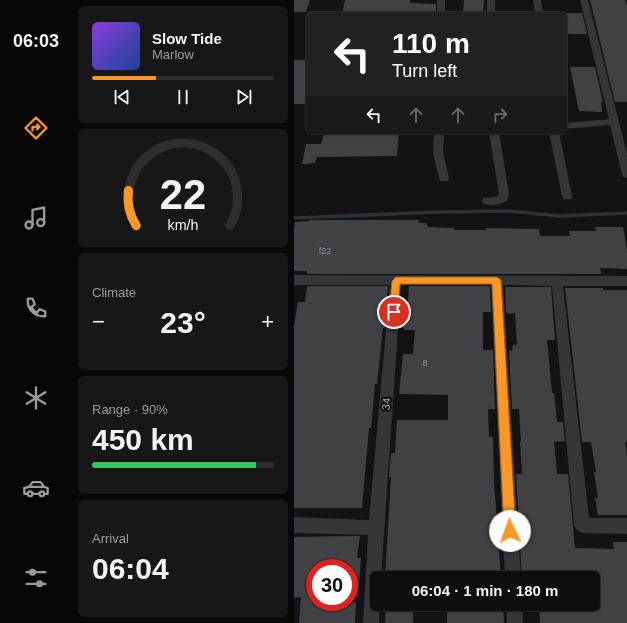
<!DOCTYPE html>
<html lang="en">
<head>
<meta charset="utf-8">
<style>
	body { margin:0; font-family:Arial,sans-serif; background:#171719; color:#f1f3f6; height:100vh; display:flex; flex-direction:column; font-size:15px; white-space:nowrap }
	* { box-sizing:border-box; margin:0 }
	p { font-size:13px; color:#9b9c9f }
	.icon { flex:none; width:22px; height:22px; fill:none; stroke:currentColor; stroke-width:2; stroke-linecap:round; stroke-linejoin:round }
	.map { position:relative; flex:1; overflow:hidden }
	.side { display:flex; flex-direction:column; gap:6px; padding:6px; background:#080809; width:222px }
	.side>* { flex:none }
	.guide { position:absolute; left:12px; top:12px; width:261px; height:122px; border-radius:6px; box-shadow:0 1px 3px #0004,0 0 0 1px #2e2e30; background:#202124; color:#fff; overflow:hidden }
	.speed { position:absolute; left:12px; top:559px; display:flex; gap:8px; font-size:20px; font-weight:700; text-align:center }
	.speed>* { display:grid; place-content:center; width:52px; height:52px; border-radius:50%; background:#0e0e10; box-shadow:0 1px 3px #0004,0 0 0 1px #2e2e30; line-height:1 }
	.speed .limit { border:6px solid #d22; background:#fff; color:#111 }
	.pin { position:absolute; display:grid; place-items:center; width:34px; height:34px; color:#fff; margin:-17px; border:2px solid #fff; border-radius:50%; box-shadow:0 1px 4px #0007 }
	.me { position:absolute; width:44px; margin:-22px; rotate:357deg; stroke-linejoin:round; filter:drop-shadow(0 0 3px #0008) }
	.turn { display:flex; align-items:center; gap:14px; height:84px; padding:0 20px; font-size:18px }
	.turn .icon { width:52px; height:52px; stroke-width:2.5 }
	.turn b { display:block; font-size:28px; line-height:34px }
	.lanes { display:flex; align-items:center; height:38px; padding:0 20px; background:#0003; justify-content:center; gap:20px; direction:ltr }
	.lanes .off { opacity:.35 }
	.big { font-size:30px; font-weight:600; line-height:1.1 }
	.side .card { flex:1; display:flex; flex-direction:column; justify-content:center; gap:6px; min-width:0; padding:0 14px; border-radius:6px; background:#171719 }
	.side .dial { align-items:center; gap:0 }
	.dial svg { height:104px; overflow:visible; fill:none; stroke:#2e2e30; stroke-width:7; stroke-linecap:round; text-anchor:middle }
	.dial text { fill:#f1f3f6; stroke:none }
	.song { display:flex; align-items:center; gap:12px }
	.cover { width:48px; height:48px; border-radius:6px; background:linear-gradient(135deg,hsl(270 70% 55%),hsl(220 70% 35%)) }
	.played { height:4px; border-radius:2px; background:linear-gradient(90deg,#fa9726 35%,#2e2e30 35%) }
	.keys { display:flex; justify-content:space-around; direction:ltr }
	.heat { display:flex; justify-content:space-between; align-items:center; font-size:22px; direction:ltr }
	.charge { height:6px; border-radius:3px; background:linear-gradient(90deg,#34c759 90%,#2e2e30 0) }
	.trip { position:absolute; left:76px; top:571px; width:230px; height:40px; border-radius:6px; background:#0e0e10; box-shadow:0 1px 3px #0004,0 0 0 1px #2e2e30; font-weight:600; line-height:40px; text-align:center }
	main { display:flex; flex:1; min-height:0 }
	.menu { display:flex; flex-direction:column; width:72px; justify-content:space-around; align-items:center; background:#060606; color:#9b9c9f }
	.menu .icon { width:28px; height:28px }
	.menu .active { color:#fa9726 }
	.menu b { font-size:18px; color:#f1f3f6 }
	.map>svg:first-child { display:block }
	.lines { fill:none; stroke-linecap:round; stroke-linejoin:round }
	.stream { stroke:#293439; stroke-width:3.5 }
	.building { fill:#3f4145 }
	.street { fill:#34363a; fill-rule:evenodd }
	.route { fill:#fa9726; stroke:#a26219 }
	.labels { text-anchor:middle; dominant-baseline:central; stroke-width:4; stroke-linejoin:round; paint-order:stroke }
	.number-label { font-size:9px; fill:#8b919a }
	.street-label { font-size:11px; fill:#a4acb6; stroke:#0e0e10 }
</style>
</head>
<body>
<main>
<nav class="menu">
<b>06:03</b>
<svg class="icon active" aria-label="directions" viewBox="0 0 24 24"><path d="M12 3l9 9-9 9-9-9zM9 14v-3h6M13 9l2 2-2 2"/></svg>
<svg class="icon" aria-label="music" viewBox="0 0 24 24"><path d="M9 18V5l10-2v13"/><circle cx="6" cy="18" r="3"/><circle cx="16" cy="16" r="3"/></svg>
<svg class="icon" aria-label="phone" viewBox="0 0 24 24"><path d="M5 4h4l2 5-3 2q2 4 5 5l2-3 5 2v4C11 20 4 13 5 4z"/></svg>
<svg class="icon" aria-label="climate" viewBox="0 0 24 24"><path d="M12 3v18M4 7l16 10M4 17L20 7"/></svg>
<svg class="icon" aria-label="car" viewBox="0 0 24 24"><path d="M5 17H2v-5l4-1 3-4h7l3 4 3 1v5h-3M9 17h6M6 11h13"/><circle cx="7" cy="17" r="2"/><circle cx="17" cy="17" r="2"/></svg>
<svg class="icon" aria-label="filters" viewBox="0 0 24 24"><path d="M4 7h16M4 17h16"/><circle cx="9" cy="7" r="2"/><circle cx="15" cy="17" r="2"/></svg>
</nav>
<section class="side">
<div class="card">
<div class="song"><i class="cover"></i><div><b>Slow Tide</b><p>Marlow</p></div></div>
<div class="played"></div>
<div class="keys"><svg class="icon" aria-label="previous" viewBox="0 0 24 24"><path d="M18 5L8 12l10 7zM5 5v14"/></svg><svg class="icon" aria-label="pause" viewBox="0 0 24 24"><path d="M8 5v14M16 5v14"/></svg><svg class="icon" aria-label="next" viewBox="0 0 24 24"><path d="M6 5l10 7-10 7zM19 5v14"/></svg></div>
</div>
<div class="card dial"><svg viewBox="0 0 100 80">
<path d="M14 69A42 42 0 1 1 86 69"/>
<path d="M14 69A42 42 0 0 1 8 42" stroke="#fa9726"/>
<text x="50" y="56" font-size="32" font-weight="700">22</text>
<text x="50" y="72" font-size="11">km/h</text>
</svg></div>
<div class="card"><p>Climate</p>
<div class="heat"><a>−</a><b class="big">23°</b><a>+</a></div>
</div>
<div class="card"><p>Range · 90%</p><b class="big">450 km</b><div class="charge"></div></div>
<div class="card"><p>Arrival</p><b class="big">06:04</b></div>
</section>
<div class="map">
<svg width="333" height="623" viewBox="0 0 333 623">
	<rect width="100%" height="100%" fill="#131315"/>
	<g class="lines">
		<polyline class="stream" points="0,218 146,212 216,211 265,216 333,213"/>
	</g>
	<g class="building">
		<polygon points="0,0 16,0 12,12 0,12"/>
		<polygon points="51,0 116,0 116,3 142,4 142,14 48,14"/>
		<polygon points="170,0 190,0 189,13 169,14"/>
		<polygon points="296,0 331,0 333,6 333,102 321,102"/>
		<polygon points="271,13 288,13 293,34 271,34"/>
		<rect x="0" y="60" width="14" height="44"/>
		<polygon points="276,67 301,67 309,102 307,102 308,112 285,111"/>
		<polygon points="30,132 105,132 103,156 23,157 21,163 8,164 12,144 27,144"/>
		<polygon points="16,220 125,220 124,223 132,223 134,227 160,228 160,230 192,230 192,228 245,229 246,236 276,236 275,231 302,231 301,227 329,227 333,250 333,269 306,268 307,274 13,274 13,271 0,271 0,228 1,222 15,221"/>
		<polygon points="13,286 94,286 91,328 89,328 83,384 81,384 77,428 75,428 68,508 0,508 0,326 4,302 11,302"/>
		<polygon points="115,286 196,286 197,312 189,312 189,350 199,350 201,409 194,409 195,437 199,437 200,481 207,578 91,578 97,477 95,477 97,453 101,453 103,420 154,420 154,395 105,394 109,354 119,354 121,330 110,330 110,328 106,328 107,314 113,314"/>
		<polygon points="211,287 257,287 261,340 253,340 258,393 260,393 263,422 269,422 271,441 260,442 263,474 274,474 281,548 320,549 319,542 333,542 333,623 246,623 245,604 299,604 299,578 228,578 222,474 228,474 226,442 227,442 225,409 218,409 215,350 218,351 219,345 223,345 221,313 214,314 212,312"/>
		<polygon points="271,288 309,288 309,290 333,290 333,442 331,442 333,455 333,515 304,515 301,498 304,498 300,472 302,472 297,442 288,442"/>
		<polygon points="66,536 63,558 67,558 64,597 55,597 55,568 21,568 21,604 62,602 61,623 5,623 7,597 0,598 0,537"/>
		<polygon points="92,604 119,604 119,623 91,623"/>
		<polygon points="153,604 209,604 210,623 153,623"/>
	</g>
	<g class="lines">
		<g class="street">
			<rect x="143" y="0" width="8" height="14"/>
			<rect x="193" y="0" width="8" height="14"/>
			<polygon points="239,0 247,0 249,14 241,14"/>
			<polygon points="286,0 294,0 333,154 333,178 329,177 328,174 316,125 271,129 271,123 315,119"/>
			<polygon points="140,132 150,132 149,153 155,178 154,181 146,181 145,178 139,153"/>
			<path d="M195 132H205L215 194 213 201C205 205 198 206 189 204L188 201 189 198 202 197 205 194Z"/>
			<polygon points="255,132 265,132 278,196 277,199 269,199 268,196"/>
			<polygon points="0,275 333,276 333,286 269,286 295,518 333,518 333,534 288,533 283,530 280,525 258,286 209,285 227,578 211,578 197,285 107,285 87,578 83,578 83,604 86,604 85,623 69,623 74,535 0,533 0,517 75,520 96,285 0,285"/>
			<polygon points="212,604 228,604 229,623 213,623"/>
		</g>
	</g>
	<polygon class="route" points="102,277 203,277 207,280 222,531 220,535 216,537 212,535 210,531 198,284 106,284 104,312 103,315 96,315 95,312 98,281"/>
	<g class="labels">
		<g class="number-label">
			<text x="31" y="251">f22</text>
			<text x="131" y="363">8</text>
		</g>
		<g class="street-label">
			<text transform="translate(92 404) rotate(-85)">34</text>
		</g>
	</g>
</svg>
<div class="speed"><div class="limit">30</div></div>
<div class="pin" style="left:100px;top:312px;background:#d93025"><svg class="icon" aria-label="arrive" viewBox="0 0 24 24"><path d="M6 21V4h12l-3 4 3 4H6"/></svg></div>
<svg class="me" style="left:216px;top:531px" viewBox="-20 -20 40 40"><circle r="19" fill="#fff"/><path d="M0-13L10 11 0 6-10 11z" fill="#fa9726"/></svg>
<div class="trip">06:04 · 1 min · 180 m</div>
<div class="guide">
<div class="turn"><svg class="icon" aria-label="left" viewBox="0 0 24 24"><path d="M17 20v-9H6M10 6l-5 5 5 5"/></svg><div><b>110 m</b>Turn left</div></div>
<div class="lanes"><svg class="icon" aria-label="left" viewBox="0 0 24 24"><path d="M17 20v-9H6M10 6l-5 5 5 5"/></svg><svg class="icon off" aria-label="ahead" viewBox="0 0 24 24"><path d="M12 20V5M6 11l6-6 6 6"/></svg><svg class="icon off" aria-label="ahead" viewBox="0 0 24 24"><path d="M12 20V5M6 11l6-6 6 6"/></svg><svg class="icon off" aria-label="right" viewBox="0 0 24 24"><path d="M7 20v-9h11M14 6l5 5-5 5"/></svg></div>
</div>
</div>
</main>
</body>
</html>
